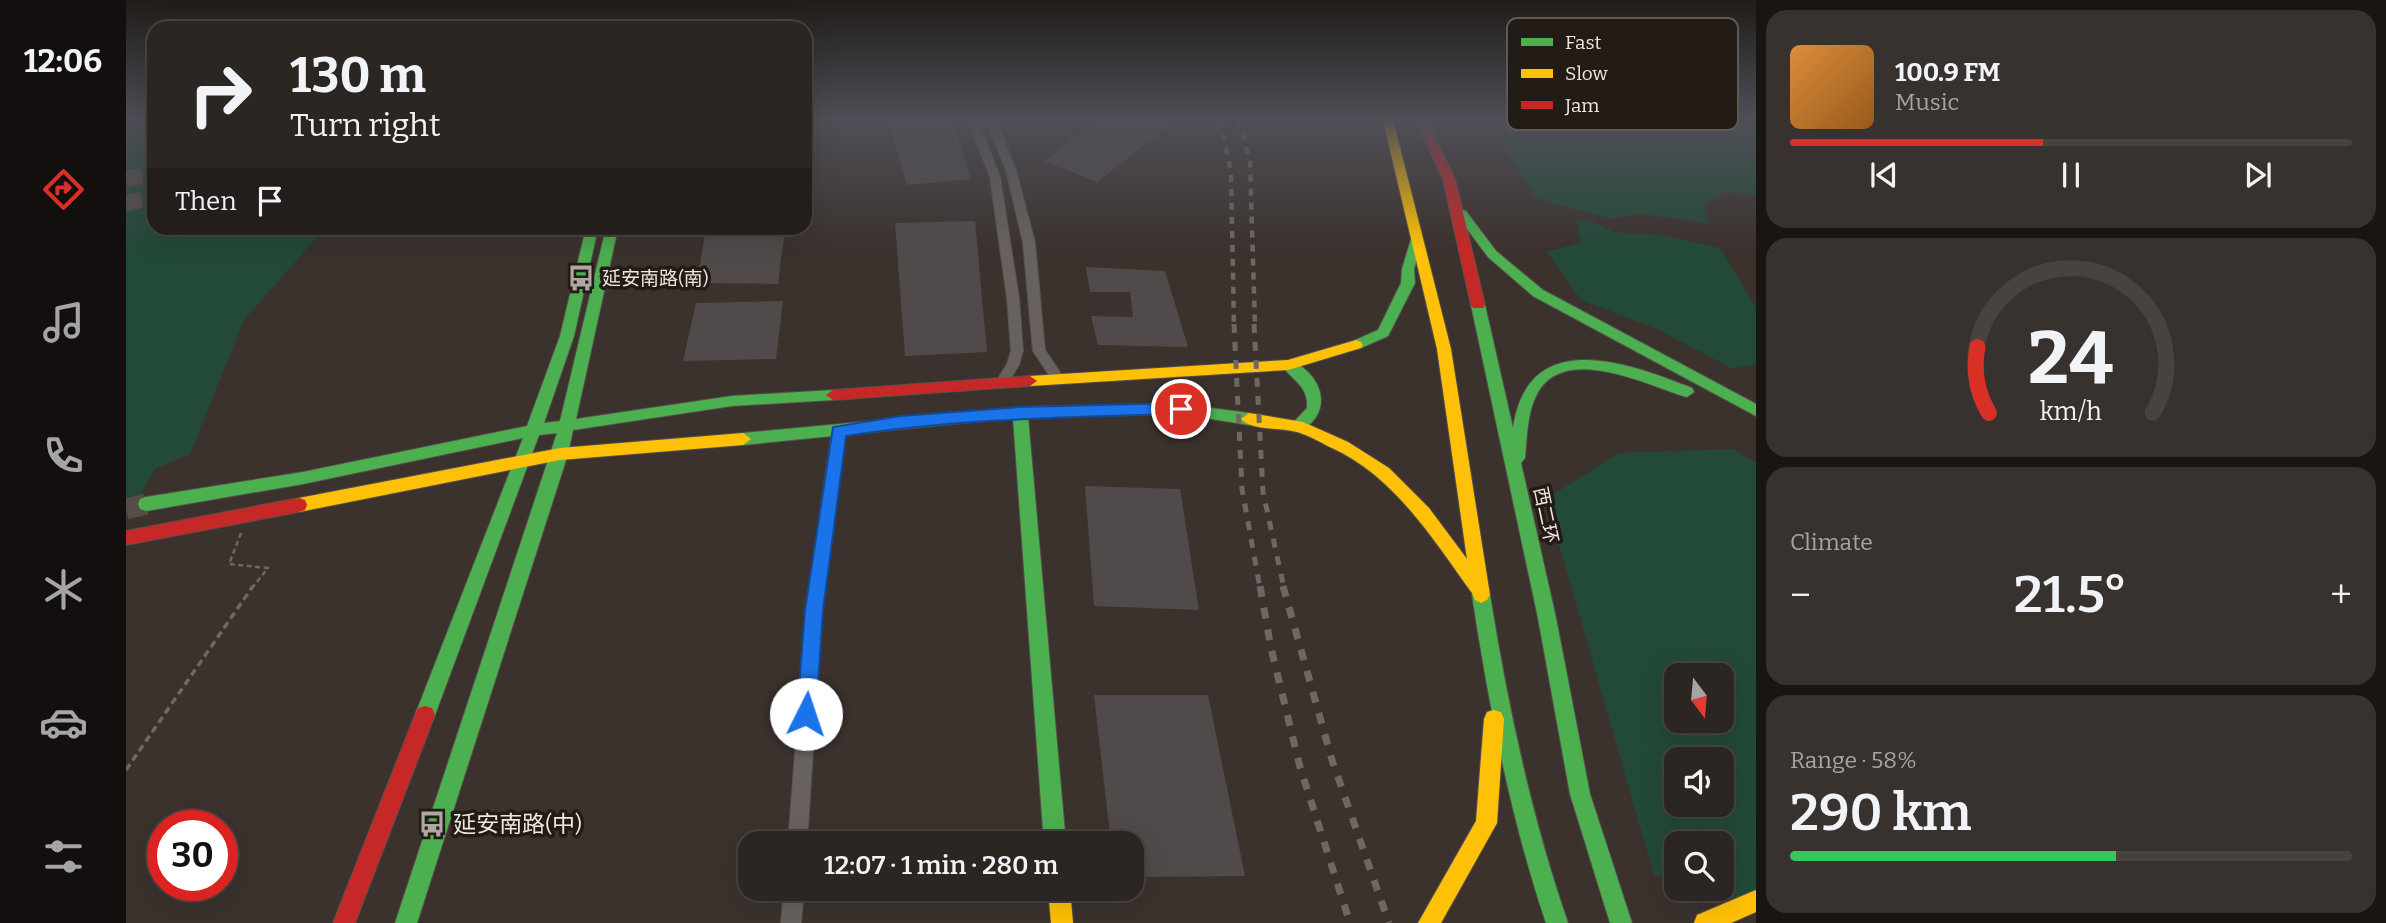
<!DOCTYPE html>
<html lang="en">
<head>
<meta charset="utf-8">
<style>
	body { margin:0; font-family:Bitter,"Noto Sans SC",serif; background:#38322f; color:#f1f3f6; height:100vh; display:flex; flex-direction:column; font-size:26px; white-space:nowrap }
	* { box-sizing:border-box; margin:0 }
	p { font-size:23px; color:#a6a5a5 }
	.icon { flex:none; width:38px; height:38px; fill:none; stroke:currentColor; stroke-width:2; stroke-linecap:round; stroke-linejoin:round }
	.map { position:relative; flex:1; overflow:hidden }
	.details { display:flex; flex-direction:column; gap:10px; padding:10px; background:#181513; width:630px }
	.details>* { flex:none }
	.top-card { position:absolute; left:21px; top:21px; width:665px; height:214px; border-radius:21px; box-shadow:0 7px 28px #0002,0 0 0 2px #484340; background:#2c2622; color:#f1f3f6; overflow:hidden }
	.needle { width:46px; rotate:164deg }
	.tools { position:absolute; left:1538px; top:663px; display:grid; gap:14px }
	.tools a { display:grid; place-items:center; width:70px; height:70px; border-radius:14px; background:#2c2622; box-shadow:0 7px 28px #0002,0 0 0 2px #484340; font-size:35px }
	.speed { position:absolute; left:21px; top:810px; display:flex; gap:14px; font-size:35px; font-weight:700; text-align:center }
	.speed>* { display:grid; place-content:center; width:91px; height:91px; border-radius:50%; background:#2c2622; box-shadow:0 7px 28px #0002,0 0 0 2px #484340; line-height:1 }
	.speed .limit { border:10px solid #d22; background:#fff; color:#111 }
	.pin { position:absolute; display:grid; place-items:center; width:60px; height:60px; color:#fff; margin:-30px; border:4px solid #fff; border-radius:50%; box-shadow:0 2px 7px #0007 }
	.me { position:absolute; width:77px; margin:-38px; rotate:4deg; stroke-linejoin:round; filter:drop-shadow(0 0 5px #0008) }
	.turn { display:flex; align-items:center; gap:24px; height:147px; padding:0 28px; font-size:32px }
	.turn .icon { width:91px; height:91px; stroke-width:2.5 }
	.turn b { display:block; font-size:49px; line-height:60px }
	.then { display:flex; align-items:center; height:66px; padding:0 28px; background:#0003; gap:14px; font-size:26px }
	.big { font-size:52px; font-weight:600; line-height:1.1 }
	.details .tile { flex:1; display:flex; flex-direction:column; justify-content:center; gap:10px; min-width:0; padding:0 24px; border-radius:21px; background:#38322f }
	.details .dial { align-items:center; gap:0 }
	.dial svg { height:182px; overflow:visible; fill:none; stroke:#484340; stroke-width:7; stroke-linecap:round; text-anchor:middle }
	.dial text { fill:#f1f3f6; stroke:none }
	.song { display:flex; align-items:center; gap:21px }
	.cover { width:84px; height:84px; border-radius:10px; background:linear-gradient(135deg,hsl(30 70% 55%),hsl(30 70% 35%)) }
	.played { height:7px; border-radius:4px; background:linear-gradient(90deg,#d93025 45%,#484340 45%) }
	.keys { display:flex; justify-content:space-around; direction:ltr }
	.heat { display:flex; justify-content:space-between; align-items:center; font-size:38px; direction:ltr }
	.charge { height:10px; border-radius:5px; background:linear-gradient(90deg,#34c759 58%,#484340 0) }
	.trip { position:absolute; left:612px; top:831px; width:406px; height:70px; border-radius:21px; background:#2c2622; box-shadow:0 7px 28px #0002,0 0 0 2px #484340; font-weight:600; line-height:70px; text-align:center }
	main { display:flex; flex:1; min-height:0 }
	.tabs { display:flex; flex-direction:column; width:126px; justify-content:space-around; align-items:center; background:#120f0e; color:#a6a5a5 }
	.tabs .icon { width:49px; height:49px }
	.tabs .selected { color:#d93025 }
	.tabs b { font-size:32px; color:#f1f3f6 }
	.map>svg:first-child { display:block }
	.green { fill:#234938; fill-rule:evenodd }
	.building { fill:#514a4a }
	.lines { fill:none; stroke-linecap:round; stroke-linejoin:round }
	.secondary-tunnel-far1 { stroke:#564d49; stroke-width:16; stroke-dasharray:16 8; stroke-linecap:butt }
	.secondary-tunnel { stroke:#564d49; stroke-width:21; stroke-dasharray:21 10; stroke-linecap:butt }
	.street-casing { stroke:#574f4b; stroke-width:2 }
	.fast-casing { stroke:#574f4b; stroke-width:2 }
	.slow-casing { stroke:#574f4b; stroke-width:2 }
	.jam-casing { stroke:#574f4b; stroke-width:2 }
	.path-far1 { stroke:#6e6864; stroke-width:2.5; stroke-dasharray:5 3.5; stroke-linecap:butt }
	.path { stroke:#6e6864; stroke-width:3.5; stroke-dasharray:7 4.5; stroke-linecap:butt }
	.street { fill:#68625e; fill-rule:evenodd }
	.fast { fill:#4caf50; fill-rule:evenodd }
	.slow { fill:#ffc107; fill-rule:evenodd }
	.jam { fill:#c62828; fill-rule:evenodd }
	.rail-far2 { stroke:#6e6865; stroke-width:4.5; stroke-dasharray:7 7; stroke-linecap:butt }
	.rail-far1 { stroke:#6e6865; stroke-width:5; stroke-dasharray:9 9; stroke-linecap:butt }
	.rail { stroke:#6e6865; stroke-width:7; stroke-dasharray:11 11; stroke-linecap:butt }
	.route { fill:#1a73e8; stroke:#114b97; stroke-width:2 }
	.labels { text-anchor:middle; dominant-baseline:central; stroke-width:7; stroke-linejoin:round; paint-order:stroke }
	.poi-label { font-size:19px; fill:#f1e6e0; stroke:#221b16; text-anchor:start }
	.street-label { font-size:19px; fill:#f1e6e0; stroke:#221b16 }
	.near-poi-label { font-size:23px; fill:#f1e6e0; stroke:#221b16; text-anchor:start }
	.key { fill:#221b16; stroke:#605853; stroke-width:2 }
	.key-label { font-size:19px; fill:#f1e6e0 }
</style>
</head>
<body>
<main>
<nav class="tabs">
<b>12:06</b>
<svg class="icon selected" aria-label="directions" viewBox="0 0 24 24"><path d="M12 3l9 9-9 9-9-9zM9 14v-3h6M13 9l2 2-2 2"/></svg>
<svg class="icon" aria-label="music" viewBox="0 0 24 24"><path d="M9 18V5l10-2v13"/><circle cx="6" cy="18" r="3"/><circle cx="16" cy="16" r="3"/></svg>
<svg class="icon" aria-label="phone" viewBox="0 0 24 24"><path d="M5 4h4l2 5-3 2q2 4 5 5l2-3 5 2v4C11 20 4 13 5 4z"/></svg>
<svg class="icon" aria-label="climate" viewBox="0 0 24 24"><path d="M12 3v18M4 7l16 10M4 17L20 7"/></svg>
<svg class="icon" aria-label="car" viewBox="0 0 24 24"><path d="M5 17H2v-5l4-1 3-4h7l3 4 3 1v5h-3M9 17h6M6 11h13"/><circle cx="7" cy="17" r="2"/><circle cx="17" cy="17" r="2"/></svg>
<svg class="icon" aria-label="filters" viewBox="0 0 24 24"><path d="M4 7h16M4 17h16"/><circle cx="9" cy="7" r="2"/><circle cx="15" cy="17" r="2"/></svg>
</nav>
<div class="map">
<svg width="1630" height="923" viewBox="0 0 1630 923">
	<rect width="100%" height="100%" fill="#3b322e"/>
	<g class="green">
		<polygon points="6,120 28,120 28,228 199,228 118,320 64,454 30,468 0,521 0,133 6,127"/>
		<polygon points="1362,120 1630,120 1630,194 1598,192 1577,207 1583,223 1515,214 1485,219 1410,198"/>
		<polygon points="1463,220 1487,232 1539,236 1594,248 1630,308 1630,364 1607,369 1529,328 1455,300 1421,252 1455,242 1451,221"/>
		<path d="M1607 449 1630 463V906L1573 889H1596V844H1550V882L1528 875 1420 499 1493 453ZM1550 676H1596V721H1550ZM1550 760H1596V805H1550Z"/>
	</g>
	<g class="building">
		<polygon points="762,120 826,120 845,179 781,185"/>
		<polygon points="972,120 1050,120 971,182 918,161"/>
		<polygon points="849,221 861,352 779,356 769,223"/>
		<polygon points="580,228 659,228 652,284 571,283"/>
		<polygon points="960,267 1039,271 1062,347 972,345 965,316 1007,317 1004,292 964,292"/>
		<polygon points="657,301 650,359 557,361 570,303"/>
		<polygon points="959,486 1054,489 1073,610 968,606"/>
		<polygon points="968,695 1082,695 1119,876 1006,877 1006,844 985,844"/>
	</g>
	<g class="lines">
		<g class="secondary-tunnel-far1">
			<polyline points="0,179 28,174"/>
			<polyline points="0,203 28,198"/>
		</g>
		<polyline class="secondary-tunnel" points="0,509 20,504"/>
		<g class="street-casing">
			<g id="street">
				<polygon points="842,120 852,120 874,177 893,298 897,351 893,365 880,386 875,388 869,383 881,364 885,351 881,298 864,177"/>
				<polygon points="860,120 870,120 890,170 909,243 919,350 938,378 932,383 927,381 907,351 897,243 880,170"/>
				<polygon points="713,426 720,431 696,610 681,844 662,844 680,610 706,431"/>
				<polygon points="658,889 678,889 675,923 655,923"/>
			</g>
		</g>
		<g class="fast-casing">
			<g id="fast">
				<polygon points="1336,210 1340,211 1370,251 1417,290 1630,404 1630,416 1407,296 1362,257 1330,214"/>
				<polygon points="460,228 472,228 448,336 418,423 434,421 480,228 492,228 450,419 606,396 707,390 714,395 707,400 606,406 447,430 442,454 291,923 269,923 431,433 413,435 309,715 306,722 299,724 292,722 289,715 397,438 177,484 20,511 14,509 12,504 14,499 20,497 177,472 401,426 434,336"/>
				<polygon points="1291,235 1297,239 1288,269 1289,283 1262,336 1235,348 1225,348 1223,345 1225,342 1252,330 1275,283 1276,269 1285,239"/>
				<path d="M1352 301 1359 305 1387 428C1402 326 1500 362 1566 388L1568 392 1561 397C1522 386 1438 342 1411 394 1401 413 1401 437 1399 458L1395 463 1430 618 1464 794 1506 923H1484L1444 794 1412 618 1345 305Z"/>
				<path d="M1162 360C1188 368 1207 400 1186 422 1181 427 1178 430 1172 432L1164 426 1181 408C1183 386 1166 380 1155 365Z"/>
				<polygon points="1054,404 1123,413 1131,419 1123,425 1054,414 902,417 940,844 918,844 887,418 617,445 609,439 617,433 894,407"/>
				<path d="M1355 587 1361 590 1364 595C1382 707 1405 816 1442 923H1420C1384 816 1363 706 1346 595L1349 590Z"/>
			</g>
		</g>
		<g class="slow-casing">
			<g id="slow">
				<path d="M1257 120H1267L1325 349 1364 595 1361 600 1355 603 1349 600 1346 593C1307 539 1268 476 1206 448 1193 442 1180 433 1166 431 1153 428 1124 430 1115 419L1123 413 1177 422 1222 442 1263 468 1303 508 1341 559 1311 349Z"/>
				<polygon points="1230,340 1235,342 1237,345 1235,348 1162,370 904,386 897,381 904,376 1162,360"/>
				<polygon points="617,433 625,439 617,445 434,460 173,512 167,510 165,505 167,500 173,498 434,448"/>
				<polygon points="1368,710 1375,712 1378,719 1371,823 1315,923 1292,923 1350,821 1358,719 1361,712"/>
				<polygon points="922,889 944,889 947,923 925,923"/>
				<polygon points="1630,890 1630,912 1605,923 1568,923 1571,915"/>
			</g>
		</g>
		<g class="jam-casing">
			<g id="jam">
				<polygon points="1290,120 1300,120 1329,179 1359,305 1357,308 1347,308 1345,305 1317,179"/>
				<polygon points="904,376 911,381 904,386 707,400 700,395 707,390"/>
				<polygon points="173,498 179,500 181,505 179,510 173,512 0,545 0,531"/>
				<polygon points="299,706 306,708 309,715 229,923 207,923 289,715 292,708"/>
			</g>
		</g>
		<polyline class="path-far1" points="115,533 103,564 142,568 126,588"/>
		<polyline class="path" points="0,770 127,586"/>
		<use href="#street" class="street"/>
		<use href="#fast" class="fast"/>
		<use href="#slow" class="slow"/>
		<use href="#jam" class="jam"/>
		<g class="rail-far2">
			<polyline points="1094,120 1105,172 1108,326"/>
			<polyline points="1113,120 1124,162 1129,326"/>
		</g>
		<g class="rail-far1">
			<polyline points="1108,324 1116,489 1134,588"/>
			<polyline points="1128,324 1137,492 1158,588"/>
		</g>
		<g class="rail">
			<polyline points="1134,586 1145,648 1174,767 1224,923"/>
			<polyline points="1157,586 1206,760 1263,923"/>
		</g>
	</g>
	<linearGradient id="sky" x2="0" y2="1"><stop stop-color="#201c19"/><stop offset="0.48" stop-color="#4f4f57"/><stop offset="1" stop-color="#4f4f57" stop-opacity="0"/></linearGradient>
	<rect width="1630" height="249" fill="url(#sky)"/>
	<path class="route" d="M1055 403 1062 409 1055 414C942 417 831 419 720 436L697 610 690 714 687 720 680 723 673 720 671 714 679 610 707 427 775 416 894 407Z"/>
	<defs>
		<g id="bus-bare" transform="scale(2.1)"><path d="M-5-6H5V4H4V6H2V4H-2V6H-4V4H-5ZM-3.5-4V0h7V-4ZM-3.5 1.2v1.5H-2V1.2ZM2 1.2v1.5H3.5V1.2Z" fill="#b1a7a2" stroke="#221b16" stroke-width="2.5" paint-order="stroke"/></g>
	</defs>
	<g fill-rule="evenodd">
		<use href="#bus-bare" x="455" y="278"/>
		<use href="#bus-bare" x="306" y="824"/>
	</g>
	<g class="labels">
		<g class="poi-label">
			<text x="476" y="278">延安南路(南)</text>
		</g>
		<g class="street-label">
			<text transform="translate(1420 515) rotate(78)">西二环</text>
		</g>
		<g class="near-poi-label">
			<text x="327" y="824">延安南路(中)</text>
		</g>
	</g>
	<rect x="1381" y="18" width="231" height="112" rx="10" class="key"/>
	<rect x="1395" y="38" width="32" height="8" fill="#4caf50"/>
	<rect x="1395" y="69" width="32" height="9" fill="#ffc107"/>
	<rect x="1395" y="101" width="32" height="8" fill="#c62828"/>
	<g class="key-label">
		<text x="1439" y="49">Fast</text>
		<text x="1439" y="80">Slow</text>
		<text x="1439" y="112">Jam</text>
	</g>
</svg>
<div class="tools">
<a><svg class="needle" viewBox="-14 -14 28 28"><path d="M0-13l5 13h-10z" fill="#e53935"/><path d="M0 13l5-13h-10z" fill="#a6a5a5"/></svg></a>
<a><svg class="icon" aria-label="sound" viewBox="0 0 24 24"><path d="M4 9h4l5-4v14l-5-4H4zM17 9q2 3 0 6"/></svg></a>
<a><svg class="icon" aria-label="search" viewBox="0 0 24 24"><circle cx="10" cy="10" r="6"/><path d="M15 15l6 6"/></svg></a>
</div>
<div class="speed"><div class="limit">30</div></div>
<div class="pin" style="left:1055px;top:409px;background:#d93025"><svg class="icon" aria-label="arrive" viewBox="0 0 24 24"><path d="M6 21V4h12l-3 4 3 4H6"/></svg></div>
<svg class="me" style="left:680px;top:714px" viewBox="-20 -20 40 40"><circle r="19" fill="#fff"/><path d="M0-13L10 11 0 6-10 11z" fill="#1a73e8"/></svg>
<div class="trip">12:07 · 1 min · 280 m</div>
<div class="top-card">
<div class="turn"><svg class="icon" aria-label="right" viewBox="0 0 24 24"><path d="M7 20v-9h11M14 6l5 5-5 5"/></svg><div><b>130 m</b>Turn right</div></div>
<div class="then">Then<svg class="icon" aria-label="arrive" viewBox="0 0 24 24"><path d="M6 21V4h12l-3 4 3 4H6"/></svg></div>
</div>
</div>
<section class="details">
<div class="tile">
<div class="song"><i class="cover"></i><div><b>100.9 FM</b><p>Music</p></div></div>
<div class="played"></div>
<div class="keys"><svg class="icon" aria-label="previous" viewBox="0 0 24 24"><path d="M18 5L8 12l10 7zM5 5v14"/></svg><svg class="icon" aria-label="pause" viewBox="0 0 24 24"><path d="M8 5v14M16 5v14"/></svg><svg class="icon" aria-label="next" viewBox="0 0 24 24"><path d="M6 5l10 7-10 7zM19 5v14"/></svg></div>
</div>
<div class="tile dial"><svg viewBox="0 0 100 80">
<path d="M14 69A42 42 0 1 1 86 69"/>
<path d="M14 69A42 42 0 0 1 9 40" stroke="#d93025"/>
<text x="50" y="56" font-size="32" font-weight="700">24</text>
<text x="50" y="72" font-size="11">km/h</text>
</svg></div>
<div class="tile"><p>Climate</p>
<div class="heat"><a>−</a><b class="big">21.5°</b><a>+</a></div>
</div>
<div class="tile"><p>Range · 58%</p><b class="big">290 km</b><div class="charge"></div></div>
</section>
</main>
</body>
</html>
